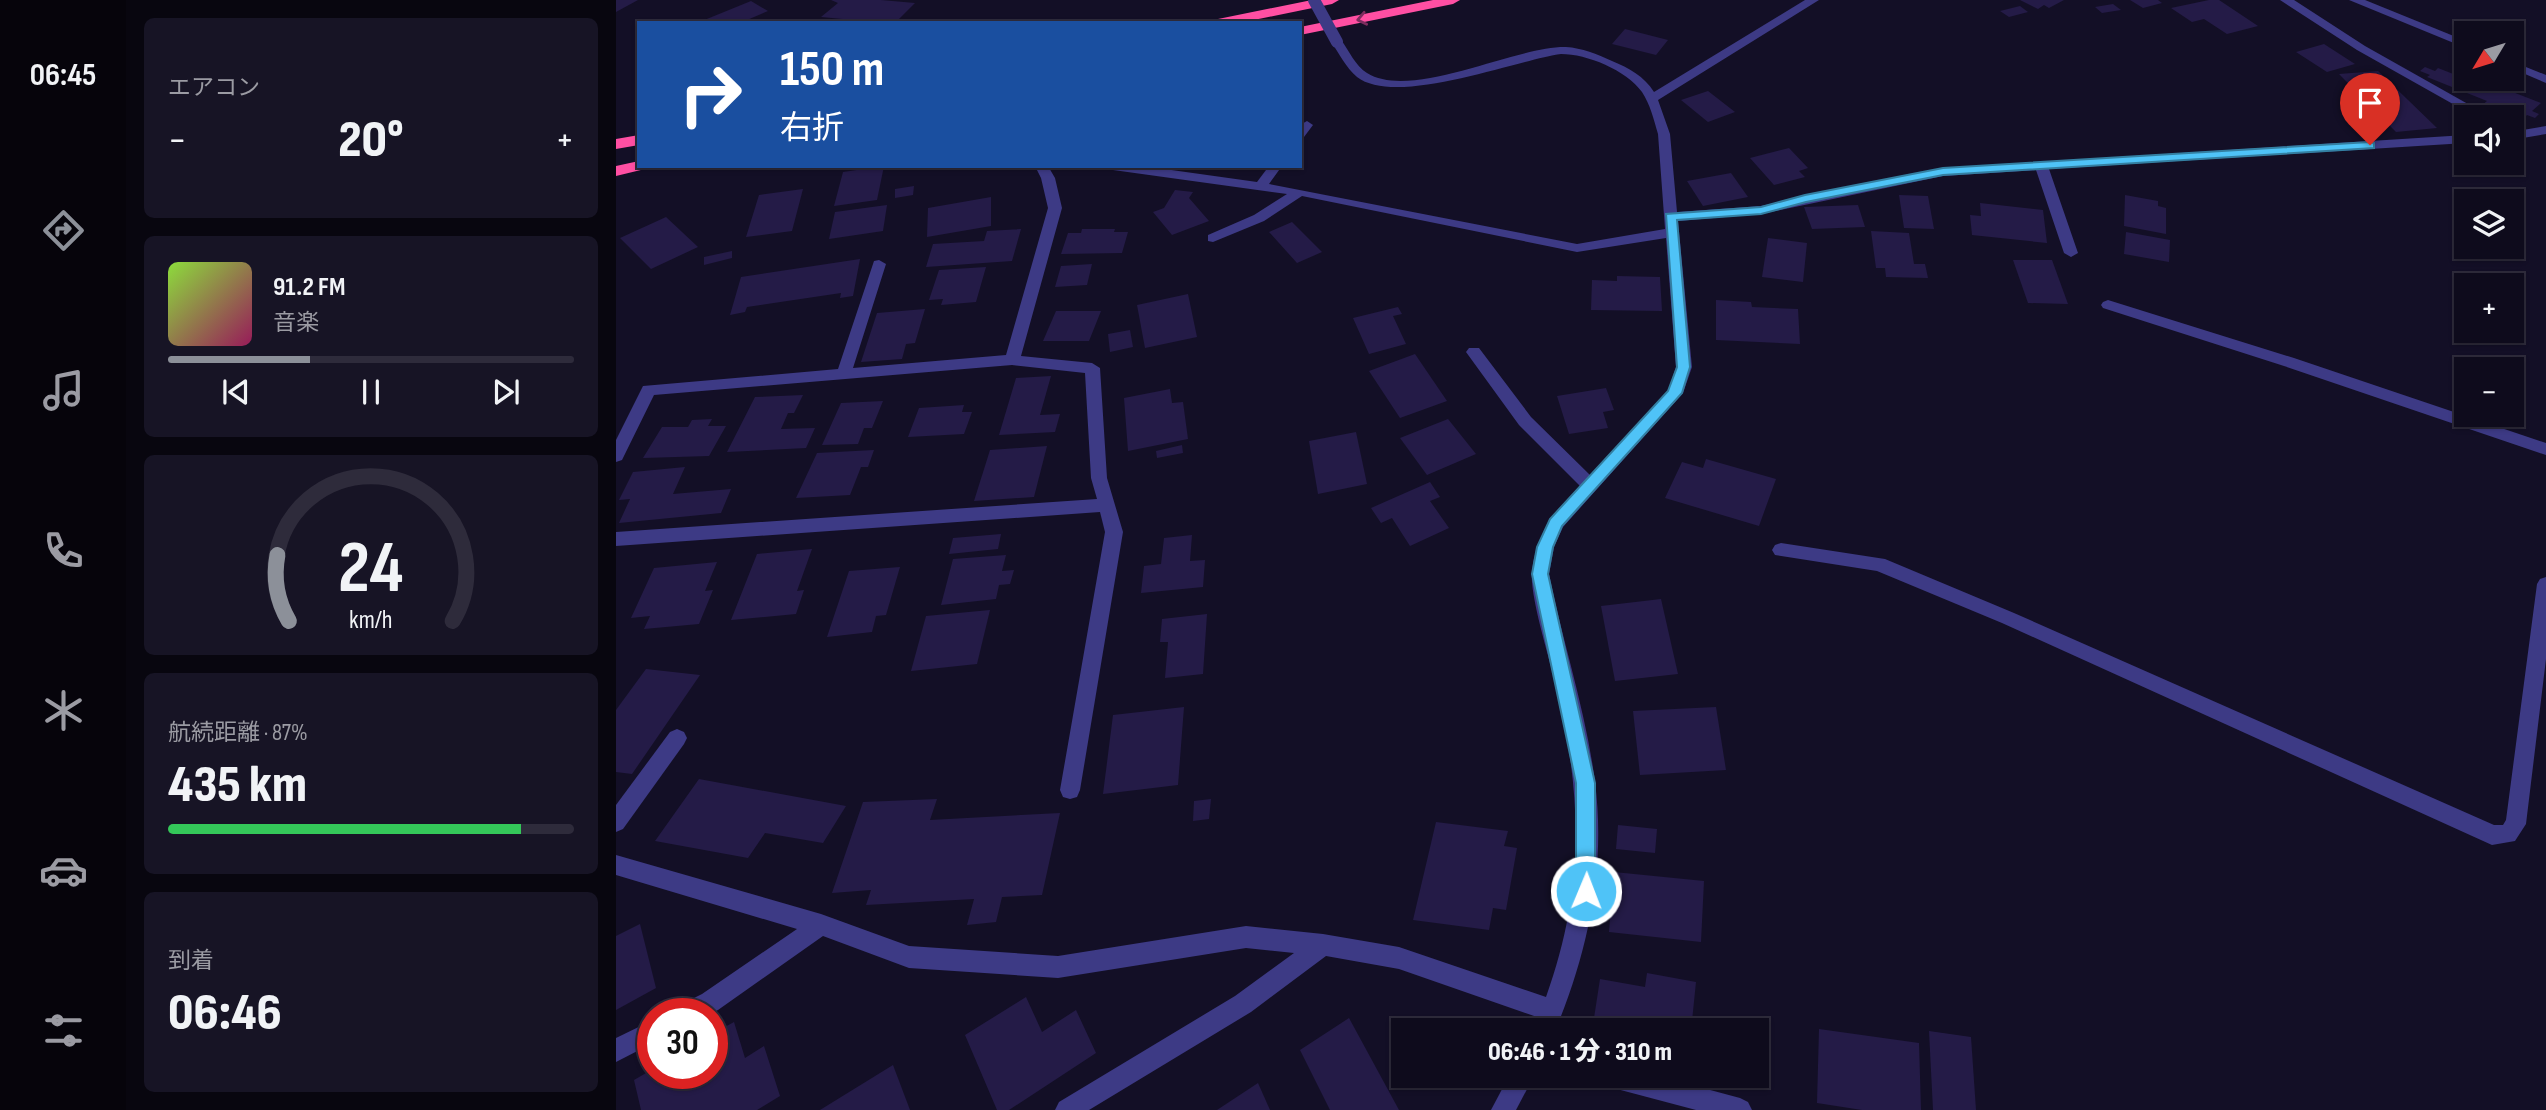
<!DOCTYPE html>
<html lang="ja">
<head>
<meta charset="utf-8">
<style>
	body { margin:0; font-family:"Sofia Sans Condensed","Noto Sans JP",sans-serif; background:#171425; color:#f1f3f6; height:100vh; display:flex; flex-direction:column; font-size:26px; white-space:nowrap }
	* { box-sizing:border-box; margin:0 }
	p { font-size:23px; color:#9b9ba3 }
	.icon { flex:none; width:38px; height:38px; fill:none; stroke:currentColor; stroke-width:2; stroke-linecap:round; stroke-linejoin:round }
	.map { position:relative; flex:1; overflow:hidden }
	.sheet { display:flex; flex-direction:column; gap:18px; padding:18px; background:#08060f; width:490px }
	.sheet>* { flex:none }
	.banner { position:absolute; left:21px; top:21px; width:665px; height:147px; border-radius:0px; box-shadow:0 2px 5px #0004,0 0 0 2px #2e2b3b; background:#1a4fa0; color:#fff; overflow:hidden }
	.needle { width:46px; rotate:232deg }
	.buttons { position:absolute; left:1838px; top:21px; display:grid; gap:14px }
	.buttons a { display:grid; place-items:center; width:70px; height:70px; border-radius:0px; background:#0e0b1c; box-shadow:0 2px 5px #0004,0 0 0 2px #2e2b3b; font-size:35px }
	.speed { position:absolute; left:21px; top:998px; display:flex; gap:14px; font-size:35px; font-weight:700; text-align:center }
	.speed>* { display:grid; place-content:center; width:91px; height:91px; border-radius:50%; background:#0e0b1c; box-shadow:0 2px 5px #0004,0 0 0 2px #2e2b3b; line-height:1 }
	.speed .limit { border:10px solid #d22; background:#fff; color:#111 }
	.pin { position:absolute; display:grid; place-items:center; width:60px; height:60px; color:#fff; margin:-72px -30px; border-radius:50% 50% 50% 0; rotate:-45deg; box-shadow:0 0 7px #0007 }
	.pin .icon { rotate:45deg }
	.me { position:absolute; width:77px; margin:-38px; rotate:1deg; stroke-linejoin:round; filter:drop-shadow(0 0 5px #0008) }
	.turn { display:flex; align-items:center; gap:24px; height:147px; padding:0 28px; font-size:32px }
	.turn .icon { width:91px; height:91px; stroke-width:2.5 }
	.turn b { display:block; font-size:49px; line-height:60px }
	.big { font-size:52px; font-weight:800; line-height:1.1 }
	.sheet .card { flex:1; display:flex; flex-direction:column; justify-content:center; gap:10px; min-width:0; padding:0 24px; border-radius:10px; background:#171425 }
	.sheet .dial { align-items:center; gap:0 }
	.dial svg { height:182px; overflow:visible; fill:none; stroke:#2e2b3b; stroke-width:7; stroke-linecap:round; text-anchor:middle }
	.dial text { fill:#f1f3f6; stroke:none }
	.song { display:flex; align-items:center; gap:21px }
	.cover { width:84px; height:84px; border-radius:10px; background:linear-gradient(135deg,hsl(90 70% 55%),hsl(330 70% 35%)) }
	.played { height:7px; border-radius:4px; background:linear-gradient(90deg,#8c9099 35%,#2e2b3b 35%) }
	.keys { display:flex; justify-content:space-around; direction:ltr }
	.heat { display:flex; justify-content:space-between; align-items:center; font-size:38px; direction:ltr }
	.charge { height:10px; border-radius:5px; background:linear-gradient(90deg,#34c759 87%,#2e2b3b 0) }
	.trip { position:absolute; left:775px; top:1018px; width:378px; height:70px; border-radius:0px; background:#0e0b1c; box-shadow:0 2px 5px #0004,0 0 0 2px #2e2b3b; font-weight:800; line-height:70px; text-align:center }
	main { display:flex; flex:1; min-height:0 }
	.tab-bar { display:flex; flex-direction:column; width:126px; justify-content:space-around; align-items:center; background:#06040b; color:#9b9ba3 }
	.tab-bar .icon { width:49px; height:49px }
	.tab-bar .on { color:#8c9099 }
	.tab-bar b { font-size:32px; color:#f1f3f6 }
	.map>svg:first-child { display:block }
	.building { fill:#241b47 }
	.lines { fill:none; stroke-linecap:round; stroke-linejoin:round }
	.minor { fill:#3d3a85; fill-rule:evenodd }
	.highway { fill:#ff4fa3; fill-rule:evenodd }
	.minor-bridge { stroke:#3d3a85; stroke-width:12 }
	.oneway { stroke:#7d2c5e }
	.route { fill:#4fc3f7; stroke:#337fa1; stroke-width:2 }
</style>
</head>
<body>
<main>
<nav class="tab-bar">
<b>06:45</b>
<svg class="icon on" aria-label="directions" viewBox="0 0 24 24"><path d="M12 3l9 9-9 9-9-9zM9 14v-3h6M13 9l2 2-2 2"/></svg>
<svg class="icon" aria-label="music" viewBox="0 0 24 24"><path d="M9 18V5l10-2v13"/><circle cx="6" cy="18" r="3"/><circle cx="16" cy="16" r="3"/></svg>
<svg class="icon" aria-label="phone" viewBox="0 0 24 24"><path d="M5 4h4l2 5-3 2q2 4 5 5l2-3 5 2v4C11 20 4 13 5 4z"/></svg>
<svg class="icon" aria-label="climate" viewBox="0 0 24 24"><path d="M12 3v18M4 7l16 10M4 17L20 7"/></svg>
<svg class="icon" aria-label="car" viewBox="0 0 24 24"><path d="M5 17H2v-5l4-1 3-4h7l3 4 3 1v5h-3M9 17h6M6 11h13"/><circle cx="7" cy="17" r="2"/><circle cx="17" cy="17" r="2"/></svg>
<svg class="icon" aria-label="filters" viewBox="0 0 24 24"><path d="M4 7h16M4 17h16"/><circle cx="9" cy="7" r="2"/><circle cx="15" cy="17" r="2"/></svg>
</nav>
<section class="sheet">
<div class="card"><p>エアコン</p>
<div class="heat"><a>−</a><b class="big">20°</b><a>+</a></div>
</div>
<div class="card">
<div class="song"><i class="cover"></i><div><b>91.2 FM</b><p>音楽</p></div></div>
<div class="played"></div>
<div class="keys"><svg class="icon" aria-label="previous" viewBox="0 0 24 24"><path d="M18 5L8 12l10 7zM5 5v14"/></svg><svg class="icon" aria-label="pause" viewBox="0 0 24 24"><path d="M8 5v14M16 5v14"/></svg><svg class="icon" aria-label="next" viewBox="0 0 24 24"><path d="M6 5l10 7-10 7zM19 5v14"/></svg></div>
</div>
<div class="card dial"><svg viewBox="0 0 100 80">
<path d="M14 69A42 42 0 1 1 86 69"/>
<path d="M14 69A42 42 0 0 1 9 40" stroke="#8c9099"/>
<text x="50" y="56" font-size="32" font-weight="700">24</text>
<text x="50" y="72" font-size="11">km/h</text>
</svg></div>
<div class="card"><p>航続距離 · 87%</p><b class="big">435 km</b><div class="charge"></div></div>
<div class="card"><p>到着</p><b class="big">06:46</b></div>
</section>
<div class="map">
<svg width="1930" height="1110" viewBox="0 0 1930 1110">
	<rect width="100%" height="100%" fill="#130f26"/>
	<g class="building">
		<polygon points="0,0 22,0 0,12"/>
		<polygon points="215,0 265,0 299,3 279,23 269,23 205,17 222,3"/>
		<polygon points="1404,0 1448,0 1433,8 1428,5 1422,9"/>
		<polygon points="1514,0 1542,0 1546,3 1527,8"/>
		<polygon points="1593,0 1603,0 1642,26 1611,34 1588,19 1576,22 1555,8"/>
		<polygon points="135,1 152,11 124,23 81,23"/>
		<polygon points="1497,4 1505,10 1486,13 1479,7"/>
		<polygon points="1404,6 1412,12 1393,17 1384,11"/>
		<polygon points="1009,29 1052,40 1040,55 996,44"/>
		<polygon points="1708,44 1739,64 1711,72 1680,52"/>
		<polygon points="1809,67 1819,71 1822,68 1855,81 1863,79 1925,103 1916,111 1923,114 1919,118 1911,115 1904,122 1865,106 1871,101 1811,77 1814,75 1804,71"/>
		<polygon points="1762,71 1821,128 1780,132 1723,74"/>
		<polygon points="1092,91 1119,112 1092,122 1065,100"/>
		<polygon points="1173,148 1192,168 1183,171 1189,177 1158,185 1134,158"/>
		<polygon points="268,166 261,200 218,206 227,172"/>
		<polygon points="1115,173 1132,197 1087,206 1071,181"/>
		<polygon points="298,186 297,195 279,198 279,189"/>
		<polygon points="187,189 176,231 130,237 143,195"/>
		<polygon points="559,190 577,192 573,198 593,221 556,235 537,212 548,208"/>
		<polygon points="1283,195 1312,196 1318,229 1288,228"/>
		<polygon points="1509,195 1542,201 1542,206 1550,208 1550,234 1508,226"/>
		<polygon points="375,197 375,226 311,237 312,208"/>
		<polygon points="1364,203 1427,210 1431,243 1356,235 1354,215 1365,216"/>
		<polygon points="271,205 267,231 213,239 219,212"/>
		<polygon points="1242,205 1249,227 1196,229 1188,207"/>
		<polygon points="50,217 82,247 35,269 4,238"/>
		<polygon points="676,222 706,252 681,263 653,232"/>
		<polygon points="405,229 396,261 310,267 317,244 368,241 371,231"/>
		<polygon points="466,229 499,229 498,232 512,232 506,253 445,254 452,233 465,233"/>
		<polygon points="1255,231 1293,233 1298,264 1309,264 1312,278 1270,277 1269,268 1260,268"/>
		<polygon points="1510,232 1554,240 1553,262 1508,254"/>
		<polygon points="1152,238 1191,243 1187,282 1146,277"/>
		<polygon points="116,251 116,258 88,265 88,257"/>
		<polygon points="244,259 237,296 224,298 225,293 131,307 129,312 114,315 125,277"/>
		<polygon points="1397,260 1436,260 1452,304 1412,303"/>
		<polygon points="476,264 471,285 439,287 445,266"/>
		<polygon points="370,267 360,302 325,305 327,299 313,300 323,270"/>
		<polygon points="1001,276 1044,277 1046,311 975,310 976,280 1001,281"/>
		<polygon points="572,294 581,337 529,348 521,305"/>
		<polygon points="1100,300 1135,302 1136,307 1182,309 1184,344 1100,340"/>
		<polygon points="782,307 786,314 777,316 790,344 753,354 737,318"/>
		<polygon points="309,309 299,343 290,344 286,359 245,362 261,313"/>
		<polygon points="440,311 485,311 473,341 427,341"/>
		<polygon points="514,330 517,347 494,352 492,334"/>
		<polygon points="799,354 831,401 784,418 753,371"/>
		<polygon points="435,376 424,415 444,414 439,432 383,435 400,378"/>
		<polygon points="990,388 998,410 987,412 992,428 953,434 941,396"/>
		<polygon points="554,389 556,403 567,402 572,439 512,451 508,398"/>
		<polygon points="187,395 178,413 172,413 165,429 199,428 190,448 111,452 139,397"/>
		<polygon points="267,401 256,428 248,428 242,444 206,445 225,403"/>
		<polygon points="348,405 346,412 356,412 348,434 292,437 303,408"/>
		<polygon points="96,419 92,426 110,426 93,456 27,458 46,427 72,427 76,420"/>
		<polygon points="832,419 860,454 811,475 784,438"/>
		<polygon points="740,432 751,484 702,494 693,441"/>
		<polygon points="566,445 567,453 541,458 540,451"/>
		<polygon points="431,446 418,497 358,501 374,450"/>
		<polygon points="258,450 252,467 245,467 234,495 180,498 201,453"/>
		<polygon points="1090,459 1160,479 1143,526 1049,498 1066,462 1087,468"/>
		<polygon points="69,467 57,494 115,489 105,513 3,523 14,499 3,500 17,472"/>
		<polygon points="814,482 824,497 814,501 833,528 794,546 776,518 765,523 755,508"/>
		<polygon points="385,534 382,549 333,554 337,538"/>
		<polygon points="576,535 574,561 589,560 587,587 525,593 528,566 545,564 548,538"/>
		<polygon points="196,549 181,591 188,590 180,614 115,620 141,554"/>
		<polygon points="390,555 386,571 398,570 394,584 383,585 380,599 325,605 337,559"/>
		<polygon points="101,562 89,591 97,590 83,624 28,629 34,616 15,618 38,568"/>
		<polygon points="284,567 270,615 260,616 256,632 211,637 233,571"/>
		<polygon points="1045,599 1062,674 999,681 985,606"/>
		<polygon points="374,610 361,664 295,671 310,616"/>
		<polygon points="591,614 587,674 549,678 552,642 544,642 546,619"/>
		<polygon points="30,669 84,675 16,774 0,772 0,710"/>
		<polygon points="568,707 562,785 487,794 497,715"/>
		<polygon points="1100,707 1110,770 1024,775 1017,711"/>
		<polygon points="83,779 230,806 207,843 149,833 132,858 39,841"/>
		<polygon points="321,799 314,820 444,813 426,895 386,897 380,922 351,925 358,899 250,905 255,890 216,893 247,802"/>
		<polygon points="595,799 593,819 577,821 578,801"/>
		<polygon points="820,822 892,831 888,846 901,848 890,910 877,908 873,930 797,920"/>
		<polygon points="1002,825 1041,829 1039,853 1000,849"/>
		<polygon points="998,872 1088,881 1085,942 993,932"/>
		<polygon points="24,924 40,988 0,1010 0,936"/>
		<polygon points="1031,973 1080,982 1075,1031 976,1031 984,979 1029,987"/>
		<polygon points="410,997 426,1032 460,1010 480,1053 393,1110 381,1110 349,1035"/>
		<polygon points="733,1018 783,1110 714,1110 684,1050"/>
		<polygon points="118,1022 129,1058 148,1046 164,1096 141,1110 25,1110 18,1080 37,1069 37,1073 96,1073 96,1034"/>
		<polygon points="1203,1029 1303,1043 1305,1110 1246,1110 1201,1103"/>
		<polygon points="1313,1031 1355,1037 1360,1110 1317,1110"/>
		<polygon points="277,1065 294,1110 204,1110"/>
		<polygon points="642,1083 654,1110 601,1110"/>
	</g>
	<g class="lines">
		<g class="minor">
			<path d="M1189 0H1203L1042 100 1054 134 1061 212 1145 206 1327 168 1850 135V143L1433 169 1462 253 1455 257 1448 253 1420 170 1327 176 1145 214 1062 221 1076 367 1067 393 947 527 938 547 933 574C947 644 970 711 979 782 990 868 972 952 939 1031H916L921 1017 783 969 710 956 635 1012 473 1110H439L443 1102 619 996 678 953 630 948 442 978 293 968 207 936 102 1010 96 1013H61L64 1005 86 994 181 929 0 875V855L205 914 293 946 442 956 630 926 707 934 783 947 930 997C968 891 967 800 941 690 935 663 913 595 916 571 920 534 940 512 964 486L903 425 850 352 853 348H863L915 417 974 475 1052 391 1060 367 1050 238 961 252 686 196 648 221 597 242 592 241V235L638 215 671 194 497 170 491 166H527L641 182 653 166H666L653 184 961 244 1049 229 1042 134C1038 120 1034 104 1026 92 1010 70 971 54 945 54 897 61 780 107 741 77 730 68 723 53 715 42L725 40C733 50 739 66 751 73 796 101 898 46 950 47 966 48 981 54 996 61 1013 68 1028 76 1038 92Z"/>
			<polygon points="1664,0 1678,0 1749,46 1875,117 1860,117 1741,50"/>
			<polygon points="1733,0 1749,0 1850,41 1850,48"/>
			<polygon points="1895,61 1930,75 1930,83 1895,68"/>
			<polygon points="691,121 697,125 688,137 684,138 684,125"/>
			<polygon points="1930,126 1930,134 1895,140 1895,132"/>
			<polygon points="419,166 432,166 439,178 446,208 405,356 476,363 484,368 491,478 507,532 464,790 461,797 454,799 447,797 444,790 489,532 484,512 0,546 0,532 481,499 475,478 469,373 396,365 38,395 6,460 0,462 0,440 27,386 222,369 258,261 263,260 270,264 237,368 390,355 432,208 425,178"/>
			<polygon points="1492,300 1678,358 1930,443 1930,455 1668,366 1487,308 1485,305 1487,302"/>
			<polygon points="1165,543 1269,559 1398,613 1878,825 1887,825 1890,820 1921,584 1924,579 1930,577 1930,659 1910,824 1899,841 1876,845 1386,623 1261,571 1159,555 1156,550 1159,545"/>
			<polygon points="61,729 68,732 71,738 68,744 7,829 0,832 0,805 54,732"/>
			<polygon points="37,1020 37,1043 0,1062 0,1038"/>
			<polygon points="893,1076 918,1076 900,1110 875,1110"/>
			<polygon points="985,1076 1042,1076 1124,1098 1132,1102 1136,1110 1080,1110 997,1088 989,1084"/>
		</g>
		<g class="highway">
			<polygon points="696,0 723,0 716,4 623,23 595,23 602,19"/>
			<polygon points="817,0 844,0 837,4 684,35 684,27"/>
			<polygon points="23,135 23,145 0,149 0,139"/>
			<polygon points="23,161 23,166 31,166 29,169 0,176 0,166"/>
		</g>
		<polyline class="minor-bridge" points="698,0 721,42"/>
	</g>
	<defs><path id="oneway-chevron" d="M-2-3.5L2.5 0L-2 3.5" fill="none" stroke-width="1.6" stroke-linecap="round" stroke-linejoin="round" transform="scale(1.75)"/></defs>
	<use class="oneway" href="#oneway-chevron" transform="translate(746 19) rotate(168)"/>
	<polygon class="route" points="1754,142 1758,143 1758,148 1327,175 1190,202 1145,214 1061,220 1074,367 1066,393 946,526 937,547 932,574 979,783 979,891 977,898 970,901 963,898 960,891 960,783 916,574 921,547 934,519 1052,391 1061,367 1050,214 1145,207 1189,195 1327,168"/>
</svg>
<div class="buttons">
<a><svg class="needle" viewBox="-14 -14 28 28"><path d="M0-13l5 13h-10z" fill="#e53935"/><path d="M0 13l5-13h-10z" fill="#9b9ba3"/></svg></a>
<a><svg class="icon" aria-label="sound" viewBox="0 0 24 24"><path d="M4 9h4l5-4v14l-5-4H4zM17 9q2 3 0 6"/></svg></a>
<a><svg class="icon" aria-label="layers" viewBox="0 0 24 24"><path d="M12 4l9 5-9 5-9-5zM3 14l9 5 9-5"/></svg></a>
<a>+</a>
<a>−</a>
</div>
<div class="speed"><div class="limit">30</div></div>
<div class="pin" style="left:1754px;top:145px;background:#d93025"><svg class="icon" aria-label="arrive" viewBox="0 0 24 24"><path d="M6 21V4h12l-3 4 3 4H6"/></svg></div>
<svg class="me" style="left:970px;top:891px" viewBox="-20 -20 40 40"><circle r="17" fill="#4fc3f7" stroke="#fff" stroke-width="3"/><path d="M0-11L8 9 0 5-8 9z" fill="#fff"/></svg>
<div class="trip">06:46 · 1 分 · 310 m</div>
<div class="banner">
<div class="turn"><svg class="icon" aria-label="right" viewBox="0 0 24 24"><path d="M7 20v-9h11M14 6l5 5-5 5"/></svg><div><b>150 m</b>右折</div></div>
</div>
</div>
</main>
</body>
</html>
